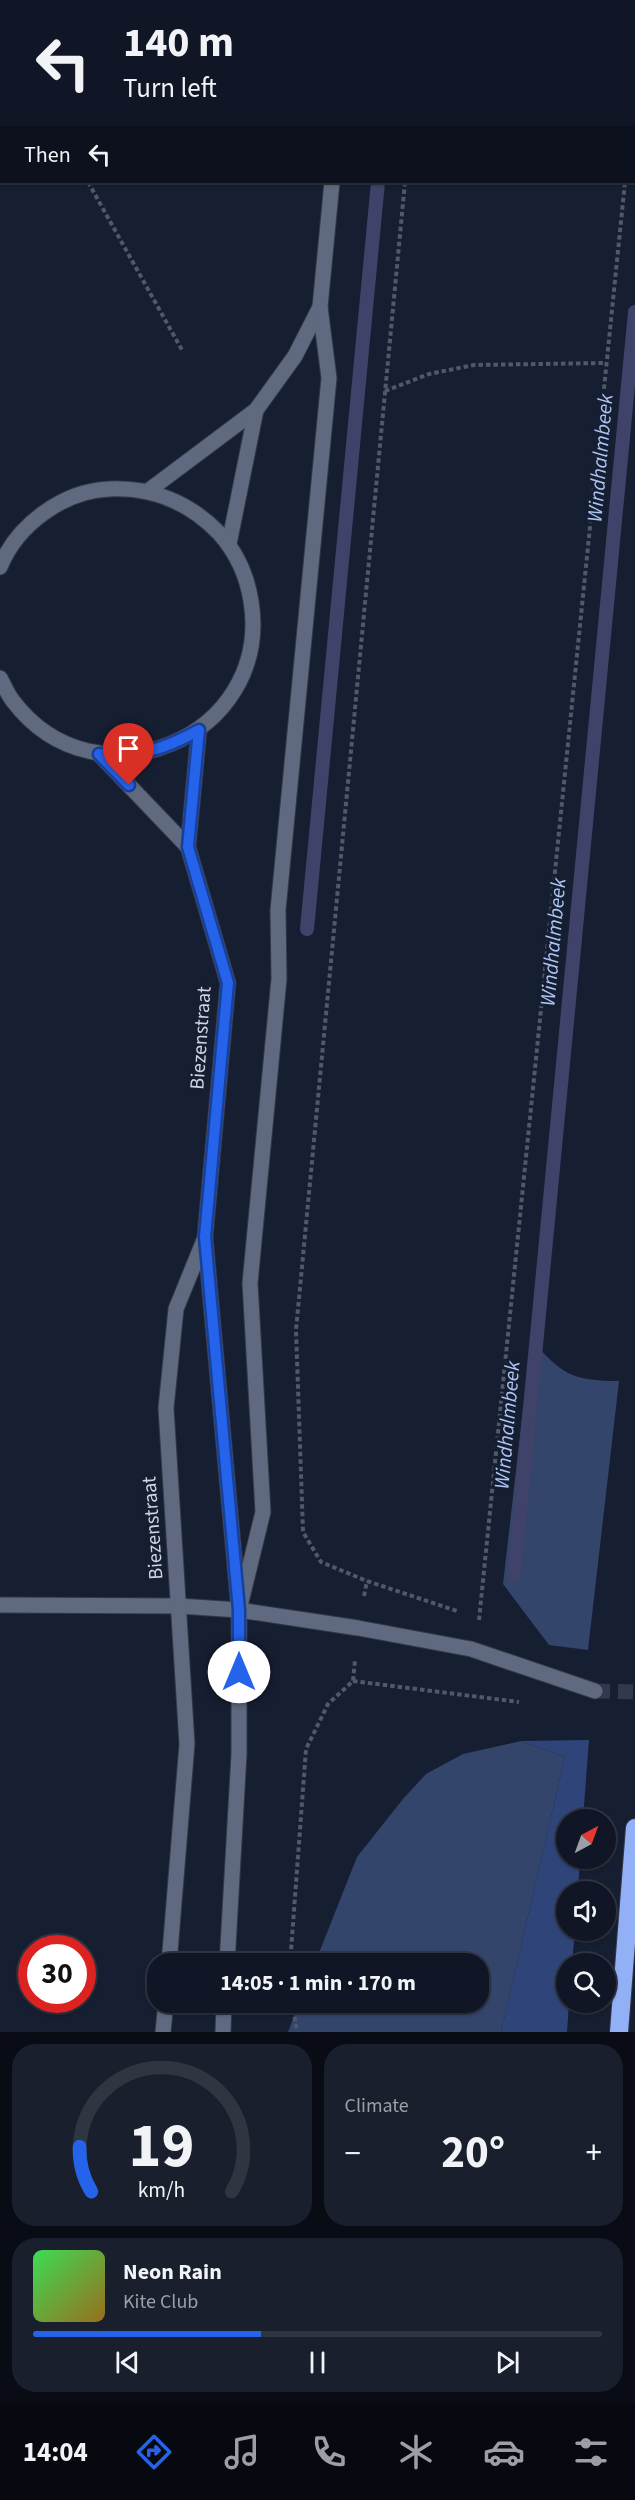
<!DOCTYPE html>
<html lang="en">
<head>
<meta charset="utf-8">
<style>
	body { margin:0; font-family:"Source Sans 3",sans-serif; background:#191f2d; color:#f1f3f6; height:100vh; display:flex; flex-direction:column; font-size:22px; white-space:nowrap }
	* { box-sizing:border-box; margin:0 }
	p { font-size:20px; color:#9c9fa7 }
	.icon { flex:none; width:33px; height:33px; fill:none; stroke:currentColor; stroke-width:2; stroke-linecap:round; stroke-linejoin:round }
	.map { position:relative; height:2032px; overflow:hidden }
	.drawer { display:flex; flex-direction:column; gap:12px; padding:12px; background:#090c14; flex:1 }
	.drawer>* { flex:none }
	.banner { position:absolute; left:0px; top:0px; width:636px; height:183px; box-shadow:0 2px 4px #0004,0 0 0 2px #303542; background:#101625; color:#f1f3f6; overflow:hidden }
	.needle { width:39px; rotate:41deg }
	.fabs { position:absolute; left:556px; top:1809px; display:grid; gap:12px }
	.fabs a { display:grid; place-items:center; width:60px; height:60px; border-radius:50%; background:#101625; box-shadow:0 2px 4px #0004,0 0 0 2px #303542; font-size:30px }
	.speed { position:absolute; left:18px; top:1935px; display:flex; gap:12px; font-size:30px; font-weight:700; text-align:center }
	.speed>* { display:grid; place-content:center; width:78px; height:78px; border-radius:50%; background:#101625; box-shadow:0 2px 4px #0004,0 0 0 2px #303542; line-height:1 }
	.speed .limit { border:9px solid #d22; background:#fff; color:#111 }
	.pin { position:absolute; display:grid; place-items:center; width:51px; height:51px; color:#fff; margin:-62px -26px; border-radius:50% 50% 50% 0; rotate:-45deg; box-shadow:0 0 6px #0007 }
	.pin .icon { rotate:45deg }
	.me { position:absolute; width:66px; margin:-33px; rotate:0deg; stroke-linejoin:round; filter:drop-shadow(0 0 4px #0008) }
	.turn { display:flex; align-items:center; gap:21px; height:126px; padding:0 24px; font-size:27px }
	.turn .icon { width:78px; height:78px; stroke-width:2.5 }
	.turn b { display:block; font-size:42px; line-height:51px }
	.then { display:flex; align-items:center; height:57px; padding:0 24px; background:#0003; gap:12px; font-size:22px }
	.big { font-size:45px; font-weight:700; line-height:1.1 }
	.drawer .tile { flex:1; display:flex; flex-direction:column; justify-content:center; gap:9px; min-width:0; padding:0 21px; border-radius:24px; background:#191f2d }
	.drawer .dial { align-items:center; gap:0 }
	.dial svg { height:156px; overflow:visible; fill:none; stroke:#303542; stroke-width:7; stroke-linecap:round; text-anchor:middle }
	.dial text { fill:#f1f3f6; stroke:none }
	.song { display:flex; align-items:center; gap:18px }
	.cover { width:72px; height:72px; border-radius:9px; background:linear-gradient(135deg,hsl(130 70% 55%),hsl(40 70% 35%)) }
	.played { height:6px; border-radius:3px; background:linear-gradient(90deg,#2563eb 40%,#303542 40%) }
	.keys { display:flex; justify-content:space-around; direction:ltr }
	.heat { display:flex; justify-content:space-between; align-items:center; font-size:33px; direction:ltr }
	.drawer .tiles { flex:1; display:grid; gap:12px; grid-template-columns:1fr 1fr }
	.tile:last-child { grid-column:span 2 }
	.trip { position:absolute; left:147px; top:1953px; width:342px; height:60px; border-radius:24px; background:#101625; box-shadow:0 2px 4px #0004,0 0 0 2px #303542; font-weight:700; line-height:60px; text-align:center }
	.tab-bar { display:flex; height:96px; justify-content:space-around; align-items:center; background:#06090f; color:#9c9fa7 }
	.tab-bar .icon { width:42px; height:42px }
	.tab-bar .selected { color:#2563eb }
	.tab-bar b { font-size:27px; color:#f1f3f6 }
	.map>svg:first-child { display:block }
	.green { fill:#34456b }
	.forest { fill:#2f457a }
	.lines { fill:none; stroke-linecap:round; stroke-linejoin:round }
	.stream { stroke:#3f4369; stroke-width:14 }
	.minor-tunnel { stroke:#32394c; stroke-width:15; stroke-dasharray:15 8; stroke-linecap:butt }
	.minor-casing { stroke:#343848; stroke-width:17 }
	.highway-casing { stroke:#343848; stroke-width:20 }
	.path { stroke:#515869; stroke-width:4; stroke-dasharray:4.5 3; stroke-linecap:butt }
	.minor { stroke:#5f6980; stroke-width:15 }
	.highway { stroke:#92b0f5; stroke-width:18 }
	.route-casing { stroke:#184099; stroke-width:15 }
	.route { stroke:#2563eb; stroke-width:10 }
	.labels { text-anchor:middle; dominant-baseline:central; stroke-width:6; stroke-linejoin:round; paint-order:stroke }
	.street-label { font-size:20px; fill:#cfd5e2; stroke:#161e31 }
	.water-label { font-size:21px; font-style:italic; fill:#aec5f6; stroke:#161e31 }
</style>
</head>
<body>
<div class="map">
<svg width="635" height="2032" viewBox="0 0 635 2032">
	<rect width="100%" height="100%" fill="#161e31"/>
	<g class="green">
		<path d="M531 1339C561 1374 572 1381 619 1381L588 1650 549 1645 503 1584Z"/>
		<polygon points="521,1741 565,1757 501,2032 288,2032 299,2003 478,2002 478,1964 315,1963 357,1857 403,1799 426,1774 463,1754"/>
	</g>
	<polygon class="forest" points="589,1740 583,1819 567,1820 567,1858 580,1859 578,1891 567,1892 567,1930 575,1931 572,1963 567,1964 567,2002 569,2003 567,2032 501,2032 565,1757 521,1741"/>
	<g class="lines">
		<g class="stream">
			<polyline points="395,2 395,0"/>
			<polyline points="307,929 378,182"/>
			<polyline points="514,1575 635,312"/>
		</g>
		<polyline class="minor-tunnel" points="595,1691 635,1692"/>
		<g class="minor-casing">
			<g id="minor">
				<polyline points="349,2 349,0"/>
				<polyline points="148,491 256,410 295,356 320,307"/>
				<polyline points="229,544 256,410"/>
				<path d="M0 567C17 525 63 491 109 489 151 487 189 502 219 533 236 552 247 576 251 601 273 738 96 811 13 701 8 695 4 685 0 678"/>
				<polyline points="199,730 188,847 228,983 205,1237 239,1610 239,1754 227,1964"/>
				<polyline points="99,754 188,847"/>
				<polyline points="0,1605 179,1606 239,1610 358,1628 471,1649 595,1691"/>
				<polyline points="239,1610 263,1512 250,1283 279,979 278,910 329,378 320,307 332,182"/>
				<polyline points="169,1964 187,1744 166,1408 176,1309 204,1240"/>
				<polyline points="163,2032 166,2002"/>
				<polyline points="223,2032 224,2002"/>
			</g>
		</g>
		<g class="highway-casing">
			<polyline id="highway" points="619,2032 635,1828"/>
		</g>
		<g class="path">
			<polyline points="422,2 422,0"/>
			<polyline points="0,25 2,28"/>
			<polyline points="634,93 635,88"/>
			<polyline points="88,182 182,350"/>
			<polyline points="405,182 296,1330 303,1532 321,1562 367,1581 457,1611"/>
			<polyline points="385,391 429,374 474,365 605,363"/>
			<polyline points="364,1596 367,1581"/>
			<polyline points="479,1620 625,182"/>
			<polyline points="353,1681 519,1702"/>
			<polyline points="290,1964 306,1749 328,1704 353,1681 355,1660"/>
			<polyline points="292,2002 297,2032"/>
		</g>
		<use href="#minor" class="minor"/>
		<use href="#highway" class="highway"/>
	</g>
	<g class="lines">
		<g class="route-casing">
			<path id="route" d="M129 785 99 754C143 755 161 751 199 730L188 847 228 983 205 1237 239 1610V1672"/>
		</g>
		<use href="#route" class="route"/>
	</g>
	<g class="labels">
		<g class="street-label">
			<text transform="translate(201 1038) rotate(-86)">Biezenstraat</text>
			<text transform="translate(153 1528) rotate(-94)">Biezenstraat</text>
		</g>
		<g class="water-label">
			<text transform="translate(600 458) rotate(-85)">Windhalmbeek</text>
			<text transform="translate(553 942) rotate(-85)">Windhalmbeek</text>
			<text transform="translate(507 1425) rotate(-85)">Windhalmbeek</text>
		</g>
	</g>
</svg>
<div class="fabs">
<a><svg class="needle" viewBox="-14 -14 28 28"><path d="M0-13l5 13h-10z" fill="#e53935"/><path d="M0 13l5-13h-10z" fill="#9c9fa7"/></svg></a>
<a><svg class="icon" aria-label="sound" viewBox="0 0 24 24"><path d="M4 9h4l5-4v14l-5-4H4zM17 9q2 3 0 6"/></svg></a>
<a><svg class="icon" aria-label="search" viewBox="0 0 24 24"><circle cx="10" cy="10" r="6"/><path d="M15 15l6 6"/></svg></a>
</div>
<div class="speed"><div class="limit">30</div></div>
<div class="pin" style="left:129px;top:785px;background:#d93025"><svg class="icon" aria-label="arrive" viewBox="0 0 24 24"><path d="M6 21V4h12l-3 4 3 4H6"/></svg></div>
<svg class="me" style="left:239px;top:1672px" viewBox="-20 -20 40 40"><circle r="19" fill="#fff"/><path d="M0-13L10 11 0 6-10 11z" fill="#2563eb"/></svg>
<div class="trip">14:05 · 1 min · 170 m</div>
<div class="banner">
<div class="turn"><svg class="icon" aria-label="left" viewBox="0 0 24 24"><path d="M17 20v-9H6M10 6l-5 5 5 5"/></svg><div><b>140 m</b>Turn left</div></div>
<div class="then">Then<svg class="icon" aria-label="left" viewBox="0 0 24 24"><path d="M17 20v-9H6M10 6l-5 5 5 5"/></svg></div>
</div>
</div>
<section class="drawer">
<div class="tiles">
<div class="tile dial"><svg viewBox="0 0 100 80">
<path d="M14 69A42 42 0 1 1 86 69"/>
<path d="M14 69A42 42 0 0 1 8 46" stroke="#2563eb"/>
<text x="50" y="56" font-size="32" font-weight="700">19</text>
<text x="50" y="72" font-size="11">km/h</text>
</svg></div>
<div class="tile"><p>Climate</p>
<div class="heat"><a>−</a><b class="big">20°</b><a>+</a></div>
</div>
<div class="tile">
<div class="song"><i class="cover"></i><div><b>Neon Rain</b><p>Kite Club</p></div></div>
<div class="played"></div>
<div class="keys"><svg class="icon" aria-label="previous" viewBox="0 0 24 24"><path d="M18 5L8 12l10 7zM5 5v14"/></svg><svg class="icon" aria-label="pause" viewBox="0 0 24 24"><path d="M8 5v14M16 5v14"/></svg><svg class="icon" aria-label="next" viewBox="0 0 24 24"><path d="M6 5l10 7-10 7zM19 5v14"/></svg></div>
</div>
</div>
</section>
<nav class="tab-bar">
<b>14:04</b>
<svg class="icon selected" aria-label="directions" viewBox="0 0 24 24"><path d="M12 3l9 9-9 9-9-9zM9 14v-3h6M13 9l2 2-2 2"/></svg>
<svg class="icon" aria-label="music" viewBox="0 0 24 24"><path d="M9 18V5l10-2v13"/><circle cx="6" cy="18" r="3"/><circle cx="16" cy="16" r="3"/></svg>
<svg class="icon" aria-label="phone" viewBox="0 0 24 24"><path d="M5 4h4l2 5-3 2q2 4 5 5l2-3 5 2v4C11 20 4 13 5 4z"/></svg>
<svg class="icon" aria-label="climate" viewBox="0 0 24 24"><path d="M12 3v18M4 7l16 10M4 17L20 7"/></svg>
<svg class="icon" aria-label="car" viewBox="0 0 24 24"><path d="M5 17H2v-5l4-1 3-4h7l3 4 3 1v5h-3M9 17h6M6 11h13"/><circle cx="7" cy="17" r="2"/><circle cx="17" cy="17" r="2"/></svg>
<svg class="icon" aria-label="filters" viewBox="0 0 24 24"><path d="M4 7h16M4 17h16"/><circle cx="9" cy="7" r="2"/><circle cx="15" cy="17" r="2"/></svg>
</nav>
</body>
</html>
